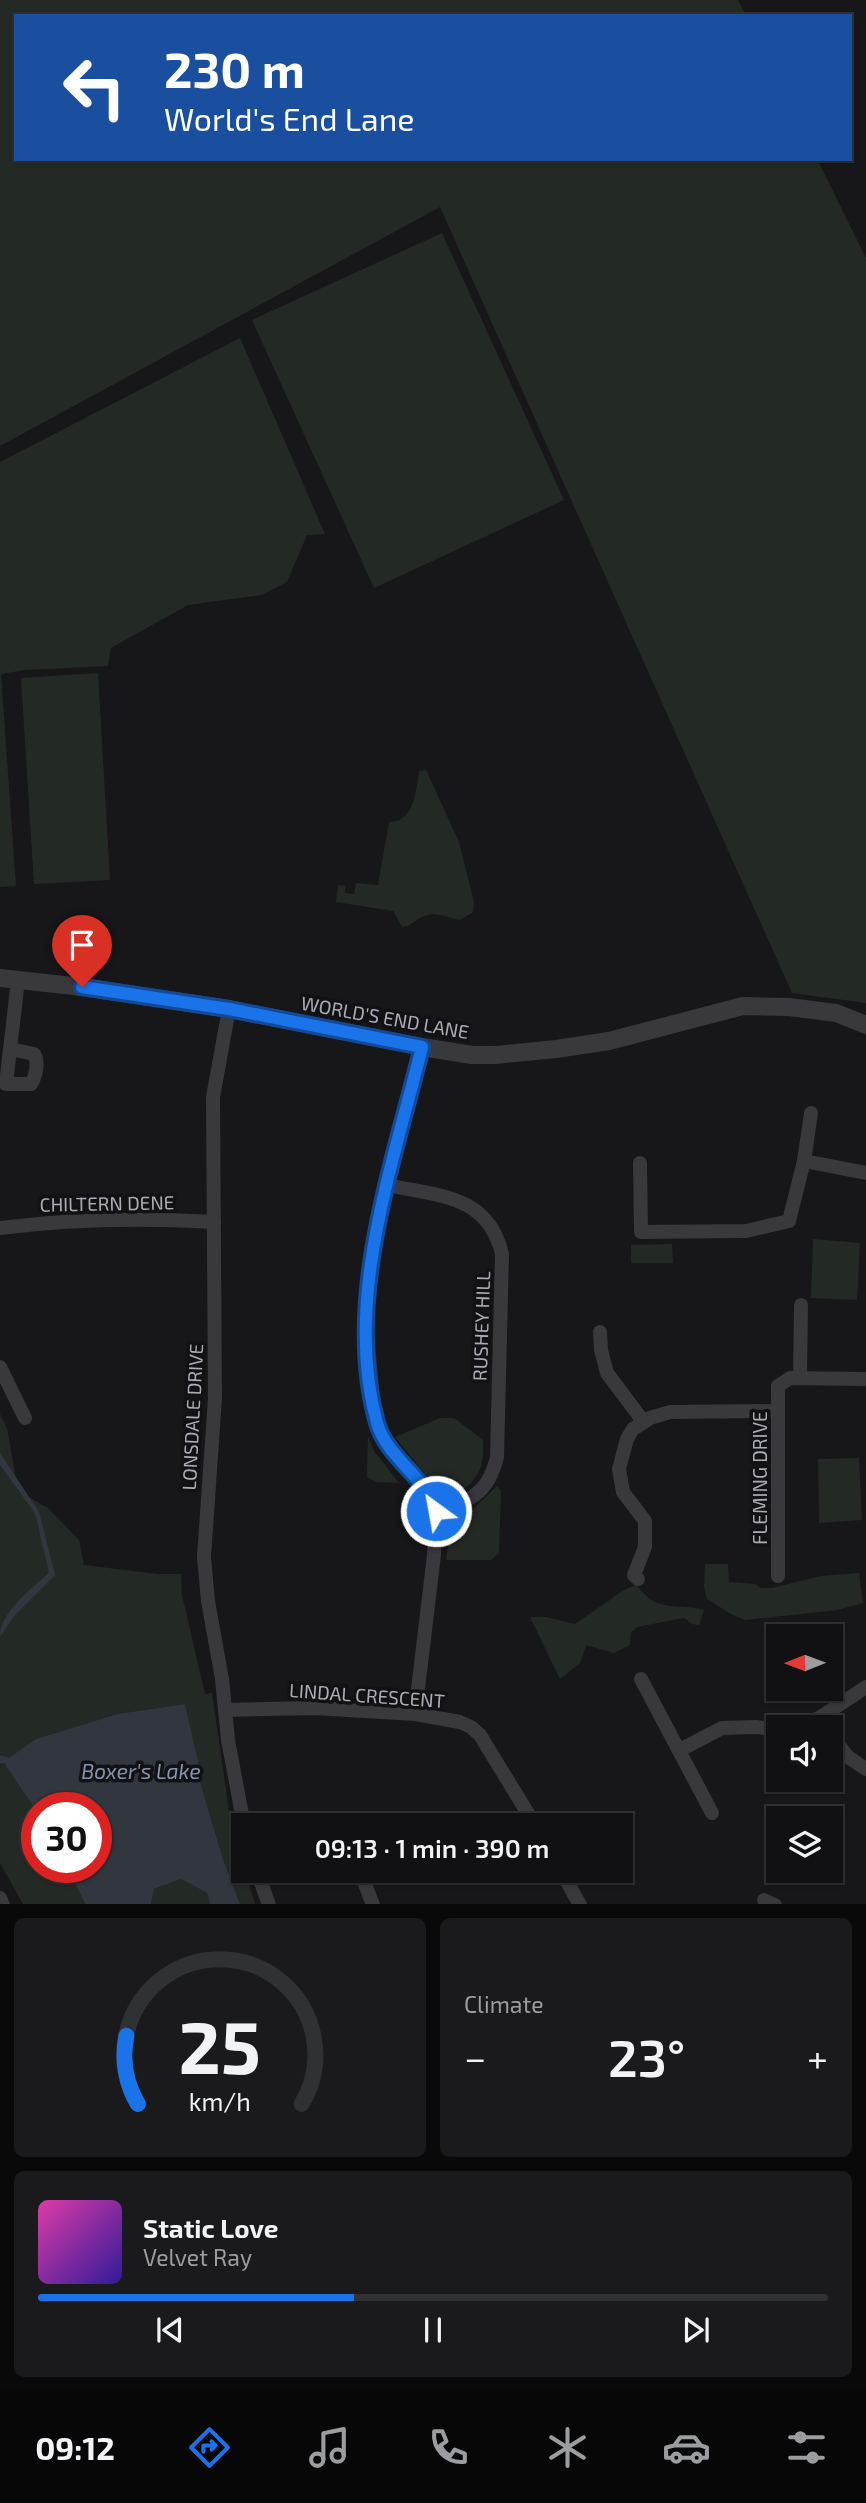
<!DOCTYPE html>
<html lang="en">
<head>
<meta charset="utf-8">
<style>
	body { margin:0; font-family:"Exo 2",sans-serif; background:#1a1a1c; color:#f1f3f6; height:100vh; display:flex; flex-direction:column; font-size:26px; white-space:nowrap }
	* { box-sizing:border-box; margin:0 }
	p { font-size:23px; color:#9c9da0 }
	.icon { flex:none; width:38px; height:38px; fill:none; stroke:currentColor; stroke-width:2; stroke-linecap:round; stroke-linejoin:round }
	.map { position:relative; height:1904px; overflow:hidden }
	.sheet { display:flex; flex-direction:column; gap:14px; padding:14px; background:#09090a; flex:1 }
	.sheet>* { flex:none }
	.banner { position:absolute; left:14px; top:14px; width:838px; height:147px; border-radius:0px; box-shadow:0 2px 5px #0004,0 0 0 2px #303133; background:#1a4fa0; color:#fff; overflow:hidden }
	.needle { width:46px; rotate:269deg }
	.tools { position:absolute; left:766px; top:1624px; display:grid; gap:14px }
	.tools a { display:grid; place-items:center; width:77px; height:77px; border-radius:0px; background:#111113; box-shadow:0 2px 5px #0004,0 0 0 2px #303133; font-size:35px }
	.speed { position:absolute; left:21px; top:1792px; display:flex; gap:14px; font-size:35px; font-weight:700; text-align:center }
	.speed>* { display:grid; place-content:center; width:91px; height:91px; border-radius:50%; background:#111113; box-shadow:0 2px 5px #0004,0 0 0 2px #303133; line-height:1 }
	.speed .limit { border:10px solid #d22; background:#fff; color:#111 }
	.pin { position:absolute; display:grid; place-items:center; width:60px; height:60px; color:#fff; margin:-72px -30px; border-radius:50% 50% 50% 0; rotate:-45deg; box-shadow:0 0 7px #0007 }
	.pin .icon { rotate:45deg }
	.me { position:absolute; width:77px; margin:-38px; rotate:328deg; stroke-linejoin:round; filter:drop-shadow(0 0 5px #0008) }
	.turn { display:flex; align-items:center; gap:24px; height:147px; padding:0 35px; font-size:32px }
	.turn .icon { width:91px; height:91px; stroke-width:2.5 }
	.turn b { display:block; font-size:49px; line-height:60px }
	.big { font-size:52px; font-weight:600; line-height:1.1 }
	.sheet .widget { flex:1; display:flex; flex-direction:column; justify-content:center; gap:10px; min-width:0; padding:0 24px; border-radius:10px; background:#1a1a1c }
	.sheet .dial { align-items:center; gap:0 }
	.dial svg { height:182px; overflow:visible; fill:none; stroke:#303133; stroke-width:7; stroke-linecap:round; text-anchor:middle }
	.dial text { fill:#f1f3f6; stroke:none }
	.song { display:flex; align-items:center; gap:21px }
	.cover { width:84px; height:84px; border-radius:10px; background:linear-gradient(135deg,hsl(320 70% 55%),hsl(250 70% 35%)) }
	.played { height:7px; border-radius:4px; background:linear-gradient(90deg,#1a73e8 40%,#303133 40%) }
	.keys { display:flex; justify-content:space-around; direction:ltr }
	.heat { display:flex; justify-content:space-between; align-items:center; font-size:38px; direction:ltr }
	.sheet .tiles { flex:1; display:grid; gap:14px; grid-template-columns:1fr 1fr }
	.widget:last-child { grid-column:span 2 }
	.trip { position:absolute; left:231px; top:1813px; width:402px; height:70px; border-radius:0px; background:#111113; box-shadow:0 2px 5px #0004,0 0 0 2px #303133; font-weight:600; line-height:70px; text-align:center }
	.tab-bar { display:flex; height:112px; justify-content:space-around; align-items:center; background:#070708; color:#9c9da0 }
	.tab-bar .icon { width:49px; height:49px }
	.tab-bar .active { color:#1a73e8 }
	.tab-bar b { font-size:32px; color:#f1f3f6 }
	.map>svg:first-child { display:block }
	.green { fill:#232a25 }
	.water { fill:#32373f }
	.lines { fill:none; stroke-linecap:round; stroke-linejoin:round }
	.minor { stroke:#38383d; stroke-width:14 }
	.tertiary { stroke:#38383d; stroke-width:18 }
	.route-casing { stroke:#114b97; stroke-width:18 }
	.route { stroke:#1a73e8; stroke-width:12 }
	.labels { text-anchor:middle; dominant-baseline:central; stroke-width:7; stroke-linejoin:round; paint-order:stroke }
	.street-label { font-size:19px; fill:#abacb7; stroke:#121214 }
	.water-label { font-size:21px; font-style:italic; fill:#8594ae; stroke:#121214 }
</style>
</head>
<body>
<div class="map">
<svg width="866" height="1905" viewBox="0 0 866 1905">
	<rect width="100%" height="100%" fill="#171719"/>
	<g class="green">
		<polygon points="0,0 738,0 746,16 16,16 16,159 817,159 866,258 866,1003 792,993 440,207 0,446"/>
		<polygon points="442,233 564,500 374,588 252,320"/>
		<polygon points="240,338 325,534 307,535 287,582 262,595 188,605 111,648 108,666 25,670 1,674 16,886 0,887 0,462"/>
		<polygon points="98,673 110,880 34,884 21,678"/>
		<path d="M426 770 459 842 474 902 473 912 460 920C445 917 433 909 418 919 412 923 410 926 402 927L393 911 336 902 338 885 345 886V893L354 894 356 883 378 885 389 822C415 822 416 790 419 771Z"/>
		<polygon points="813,1239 860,1243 857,1300 811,1298"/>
		<polygon points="672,1244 673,1263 631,1263 631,1245"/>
		<polygon points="0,1414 7,1428 18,1491 48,1508 79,1540 84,1565 158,1574 181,1574 182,1595 205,1694 212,1693 231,1825 255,1904 240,1904 223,1859 198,1775 198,1761 185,1704 117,1714 36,1739 4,1763 37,1812 37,1867 67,1867 85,1904 23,1904 0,1863"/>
		<path d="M440 1418H454L483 1440C483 1449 484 1460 480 1469 473 1484 455 1502 439 1491L395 1437Z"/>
		<polygon points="368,1436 374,1451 399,1483 376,1482 367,1477"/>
		<polygon points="859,1458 862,1520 819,1523 818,1459"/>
		<polygon points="497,1486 501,1491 499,1553 491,1560 446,1560 450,1529 455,1520 473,1509"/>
		<polygon points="705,1564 728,1564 729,1582 755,1584 761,1588 772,1588 821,1576 859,1573 863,1603 837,1610 745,1620 731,1614 707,1599 704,1587"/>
		<path d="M636 1585C641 1590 647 1598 653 1601 667 1609 689 1605 704 1610L699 1625 692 1624 684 1618 637 1627 631 1632 630 1645 614 1653 586 1645 580 1663 560 1679 530 1617H546L575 1624 624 1590Z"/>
		<polygon points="181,1879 207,1893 210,1904 151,1905 154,1889"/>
	</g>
	<g class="water">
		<path d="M0 1453 39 1512 55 1575 15 1615 0 1637C0 1611 32 1590 49 1572L35 1513 0 1465Z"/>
		<polygon points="185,1704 198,1761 198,1775 223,1859 240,1904 210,1904 207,1893 181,1879 154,1889 151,1904 85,1904 67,1867 96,1867 96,1808 37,1808 37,1812 4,1763 0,1763 0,1755 9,1758 36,1739 117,1714"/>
	</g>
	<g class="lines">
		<g class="minor">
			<polyline points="229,1009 213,1097 215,1398 204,1557 208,1601 222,1679 228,1740 244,1825"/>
			<path d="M10 1049 34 1054C39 1062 36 1076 31 1084H6L18 980"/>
			<polyline points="804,1161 811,1113"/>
			<polyline points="640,1163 641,1232 746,1231 789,1221 804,1161 866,1173"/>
			<path d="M387 1185C437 1196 488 1194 502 1254L497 1457C488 1495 469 1501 436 1511"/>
			<path d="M0 1228C71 1219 143 1218 214 1222"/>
			<polyline points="600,1332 601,1350 607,1373 643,1421"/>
			<polyline points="0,1367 25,1418"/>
			<polyline points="800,1378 801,1305"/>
			<polyline points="778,1576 778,1386 790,1378 866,1379"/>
			<polyline points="638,1579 634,1575 645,1547 645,1521 623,1492 619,1469 627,1439 633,1429 650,1418 670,1412 777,1411"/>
			<polyline points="641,1679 712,1813"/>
			<polyline points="225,1710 314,1708 415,1714 460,1722 471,1727 480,1735 535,1825"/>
			<polyline points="415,1714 434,1555 436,1511 428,1495 382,1437 374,1410 366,1323 376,1232 422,1047"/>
			<polyline points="795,1727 819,1718 866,1687"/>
			<polyline points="831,1735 848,1757 866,1769"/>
			<polyline points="680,1750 722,1728 756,1727 779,1730"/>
			<polyline points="257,1871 269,1905"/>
			<polyline points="561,1871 580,1905"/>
			<polyline points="364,1874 365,1884 373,1905"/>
			<polyline points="0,1898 3,1905"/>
			<polyline points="764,1900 775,1905"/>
		</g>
		<polyline class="tertiary" points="0,978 82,987 229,1009 422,1047 472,1055 495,1055 556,1049 609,1041 743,1006 789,1007 836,1013 866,1025"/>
	</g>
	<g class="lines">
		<g class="route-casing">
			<path id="route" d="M82 987 229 1009 422 1047C393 1165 343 1302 377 1423 387 1458 427 1478 436 1511"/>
		</g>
		<use href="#route" class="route"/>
	</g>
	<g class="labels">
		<g class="street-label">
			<text transform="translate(385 1017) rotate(10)">WORLD'S END LANE</text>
			<text transform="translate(107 1203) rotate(-1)">CHILTERN DENE</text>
			<text transform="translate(481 1326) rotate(-88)">RUSHEY HILL</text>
			<text transform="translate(192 1417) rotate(-87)">LONSDALE DRIVE</text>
			<text transform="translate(759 1478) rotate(-90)">FLEMING DRIVE</text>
			<text transform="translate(367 1695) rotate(4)">LINDAL CRESCENT</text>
		</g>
		<g class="water-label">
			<text x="141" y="1770">Boxer's Lake</text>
		</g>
	</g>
</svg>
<div class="tools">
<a><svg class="needle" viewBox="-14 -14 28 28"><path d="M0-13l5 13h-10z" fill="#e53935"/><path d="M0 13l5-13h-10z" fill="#9c9da0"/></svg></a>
<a><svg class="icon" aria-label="sound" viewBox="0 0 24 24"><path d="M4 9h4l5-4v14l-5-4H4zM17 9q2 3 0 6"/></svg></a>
<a><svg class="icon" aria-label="layers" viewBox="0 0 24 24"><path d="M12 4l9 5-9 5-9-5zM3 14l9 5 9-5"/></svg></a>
</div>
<div class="speed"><div class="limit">30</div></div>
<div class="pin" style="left:82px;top:987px;background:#d93025"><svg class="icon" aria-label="arrive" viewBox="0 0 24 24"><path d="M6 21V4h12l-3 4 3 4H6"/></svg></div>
<svg class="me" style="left:436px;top:1511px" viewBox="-20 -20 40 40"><circle r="17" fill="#1a73e8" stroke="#fff" stroke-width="3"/><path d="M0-11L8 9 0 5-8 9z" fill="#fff"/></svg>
<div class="trip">09:13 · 1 min · 390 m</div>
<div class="banner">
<div class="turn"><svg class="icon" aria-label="left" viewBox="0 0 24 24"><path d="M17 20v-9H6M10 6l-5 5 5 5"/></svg><div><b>230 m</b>World's End Lane</div></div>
</div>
</div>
<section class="sheet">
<div class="tiles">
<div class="widget dial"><svg viewBox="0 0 100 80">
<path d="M14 69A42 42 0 1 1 86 69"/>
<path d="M14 69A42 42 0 0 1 9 39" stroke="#1a73e8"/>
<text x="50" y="56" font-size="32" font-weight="700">25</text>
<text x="50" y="72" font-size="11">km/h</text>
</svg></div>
<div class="widget"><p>Climate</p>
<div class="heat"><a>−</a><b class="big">23°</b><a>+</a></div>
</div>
<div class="widget">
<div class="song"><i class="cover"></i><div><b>Static Love</b><p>Velvet Ray</p></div></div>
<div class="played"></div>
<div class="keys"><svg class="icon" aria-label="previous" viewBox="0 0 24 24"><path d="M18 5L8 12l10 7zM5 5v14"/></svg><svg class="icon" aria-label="pause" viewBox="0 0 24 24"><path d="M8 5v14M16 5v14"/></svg><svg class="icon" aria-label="next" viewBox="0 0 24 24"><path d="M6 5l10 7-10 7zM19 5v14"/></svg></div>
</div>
</div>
</section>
<nav class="tab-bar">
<b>09:12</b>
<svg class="icon active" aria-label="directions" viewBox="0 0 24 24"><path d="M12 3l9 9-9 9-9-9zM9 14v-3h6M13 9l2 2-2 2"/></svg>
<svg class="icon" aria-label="music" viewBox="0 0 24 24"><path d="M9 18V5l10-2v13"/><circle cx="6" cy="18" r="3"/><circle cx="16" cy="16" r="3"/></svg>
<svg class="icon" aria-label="phone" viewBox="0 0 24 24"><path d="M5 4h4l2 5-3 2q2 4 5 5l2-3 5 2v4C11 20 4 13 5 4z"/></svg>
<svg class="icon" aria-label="climate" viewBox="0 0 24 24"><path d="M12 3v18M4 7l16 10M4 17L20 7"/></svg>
<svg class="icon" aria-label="car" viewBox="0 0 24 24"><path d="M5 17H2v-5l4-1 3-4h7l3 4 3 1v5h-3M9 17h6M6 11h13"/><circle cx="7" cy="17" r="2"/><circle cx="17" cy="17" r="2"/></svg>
<svg class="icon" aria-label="filters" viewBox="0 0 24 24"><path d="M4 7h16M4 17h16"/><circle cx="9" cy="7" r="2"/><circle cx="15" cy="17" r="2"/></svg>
</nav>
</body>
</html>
